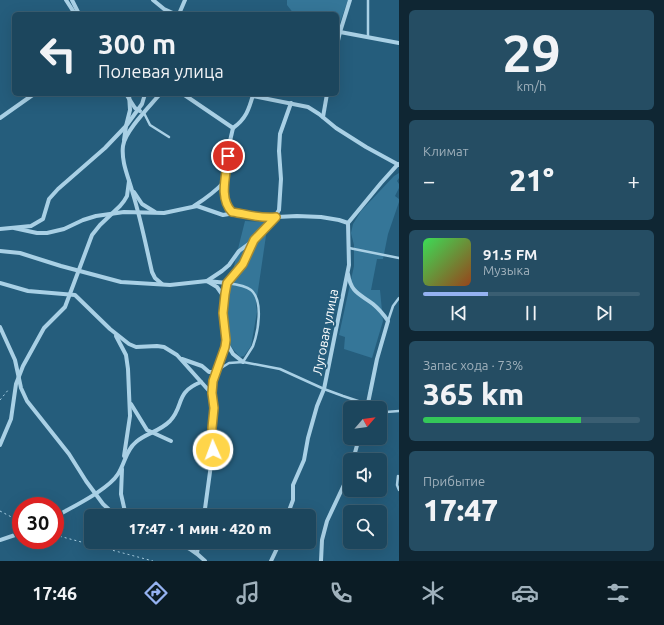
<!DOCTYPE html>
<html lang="ru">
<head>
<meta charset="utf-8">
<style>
	body { margin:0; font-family:Ubuntu,sans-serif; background:#254d63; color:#f1f3f6; height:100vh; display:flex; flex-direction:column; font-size:15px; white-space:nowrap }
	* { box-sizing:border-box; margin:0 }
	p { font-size:13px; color:#a0b1bc }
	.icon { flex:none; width:22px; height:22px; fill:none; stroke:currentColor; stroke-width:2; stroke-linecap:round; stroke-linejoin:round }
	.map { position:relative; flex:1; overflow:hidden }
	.details { display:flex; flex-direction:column; gap:10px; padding:10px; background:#0f2633; width:265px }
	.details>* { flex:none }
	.hud { position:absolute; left:12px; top:12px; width:327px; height:84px; border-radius:6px; box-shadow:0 4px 16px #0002,0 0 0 1px #3a5e72; background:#1c465d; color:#f1f3f6; overflow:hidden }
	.needle { width:26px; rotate:62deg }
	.controls { position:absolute; left:343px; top:401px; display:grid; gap:8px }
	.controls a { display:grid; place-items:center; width:44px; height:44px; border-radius:6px; background:#1c465d; box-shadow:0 4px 16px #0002,0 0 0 1px #3a5e72; font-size:20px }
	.speed { position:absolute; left:12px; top:497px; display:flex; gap:8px; font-size:20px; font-weight:700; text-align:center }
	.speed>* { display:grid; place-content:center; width:52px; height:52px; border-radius:50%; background:#1c465d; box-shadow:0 4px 16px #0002,0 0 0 1px #3a5e72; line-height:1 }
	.speed .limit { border:6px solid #d22; background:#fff; color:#111 }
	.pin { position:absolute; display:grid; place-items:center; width:34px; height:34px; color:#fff; margin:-17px; border:2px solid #fff; border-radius:50%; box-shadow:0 1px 4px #0007 }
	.me { position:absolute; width:44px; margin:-22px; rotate:358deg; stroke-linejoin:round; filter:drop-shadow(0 0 3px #0008) }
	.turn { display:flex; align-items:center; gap:14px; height:84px; padding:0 20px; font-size:18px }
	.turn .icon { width:52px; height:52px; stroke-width:2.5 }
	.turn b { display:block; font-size:28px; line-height:34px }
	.big { font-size:30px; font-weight:800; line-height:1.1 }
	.details .widget { flex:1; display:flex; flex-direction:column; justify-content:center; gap:6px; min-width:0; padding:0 14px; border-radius:6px; background:#254d63 }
	.details .dial { align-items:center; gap:0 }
	.dial b { font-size:52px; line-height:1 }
	.song { display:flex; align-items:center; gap:12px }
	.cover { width:48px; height:48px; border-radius:6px; background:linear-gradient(135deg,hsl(130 70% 55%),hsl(20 70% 35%)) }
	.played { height:4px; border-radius:2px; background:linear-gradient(90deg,#95b2f1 30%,#3a5e72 30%) }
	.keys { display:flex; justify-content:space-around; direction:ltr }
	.heat { display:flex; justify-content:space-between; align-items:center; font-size:22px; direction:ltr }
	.charge { height:6px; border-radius:3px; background:linear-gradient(90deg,#34c759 73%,#3a5e72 0) }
	.trip { position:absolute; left:84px; top:509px; width:232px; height:40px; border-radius:6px; background:#1c465d; box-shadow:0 4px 16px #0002,0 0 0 1px #3a5e72; font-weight:800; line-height:40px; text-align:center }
	.dock { display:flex; height:64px; justify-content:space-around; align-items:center; background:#0b1c25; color:#a0b1bc }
	.dock .icon { width:28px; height:28px }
	.dock .selected { color:#95b2f1 }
	.dock b { font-size:18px; color:#f1f3f6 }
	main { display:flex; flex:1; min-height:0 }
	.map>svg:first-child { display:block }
	.green { fill:#357698 }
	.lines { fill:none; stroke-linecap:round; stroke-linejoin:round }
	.path { stroke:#a9d0e5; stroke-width:1; stroke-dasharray:2 3; stroke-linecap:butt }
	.service { stroke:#a9d0e5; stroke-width:2.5 }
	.minor { stroke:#a9d0e5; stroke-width:4 }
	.route-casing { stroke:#a68a30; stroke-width:10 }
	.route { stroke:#ffd54a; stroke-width:7 }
	.labels { text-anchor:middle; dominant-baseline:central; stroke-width:4; stroke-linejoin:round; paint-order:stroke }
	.street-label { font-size:13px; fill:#fff; stroke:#255d7c }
</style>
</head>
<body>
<main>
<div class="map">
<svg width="399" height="561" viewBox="0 0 399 561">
	<rect width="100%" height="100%" fill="#255d7c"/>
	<g class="green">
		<polygon points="287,0 348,0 337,31 337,14 294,14 287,5"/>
		<polygon points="399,173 399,178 397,181 399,184 399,188 395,196 399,199 399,202 388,234 383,259 377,259 371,290 380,290 383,321 372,358 344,349 345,337 339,335 354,266 354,245 351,233 353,224 361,211 394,176"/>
		<path d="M245 221 268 222 256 304 257 312 251 346 244 356 240 357C236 352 231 348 229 342 226 335 227 326 227 318 228 285 237 253 245 221Z"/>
	</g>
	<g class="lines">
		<g class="path">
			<polyline points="0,400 9,389"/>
			<polyline points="0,511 21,522"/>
			<polyline points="55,535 153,561"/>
		</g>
		<g class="service">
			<polyline points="368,37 368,0"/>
			<polyline points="144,113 150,125 169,137"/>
			<polyline points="349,248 399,258"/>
			<path d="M227 283C235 284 245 285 251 290 264 301 258 332 253 346 250 351 246 357 243 362"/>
			<polyline points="388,321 393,306 399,298"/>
			<polyline points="218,370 229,363 243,362 280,369 324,389 343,396 358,401 374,408"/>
			<polyline points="380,410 386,412 399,411"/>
			<polyline points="398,476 397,485 399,490"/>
		</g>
		<g class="minor">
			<polyline points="66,0 75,14"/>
			<polyline points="72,0 79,14"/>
			<polyline points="153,0 164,9 175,14"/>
			<polyline points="179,14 185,0"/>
			<polyline points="340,32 399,43"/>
			<polyline points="337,45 340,32 350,0"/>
			<polyline points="126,94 135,108 140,111"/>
			<path d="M160 94C150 106 125 131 123 146 121 163 129 178 133 194 141 220 146 246 152 272L155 278 162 284"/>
			<polyline points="183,94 233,128 230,141 224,195 226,205 232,212 257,218 297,216 321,217 339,220 348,223"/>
			<polyline points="253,96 308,107 319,114 336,128 366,147 399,165"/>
			<polyline points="323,117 327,94"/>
			<polyline points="0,118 34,94"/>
			<path d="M233 128C246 119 249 109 253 95"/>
			<polyline points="124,140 126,126 142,104 145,94"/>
			<polyline points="134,192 142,204 155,212"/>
			<path d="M194 206C205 199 216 191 225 181"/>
			<polyline points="14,228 37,233 47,233 64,229 83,220 96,216 124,212 164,213 197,206 223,215 229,214 232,212"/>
			<polyline points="0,229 31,226 43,219 49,199 58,189 105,148 126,126 130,110 129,94"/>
			<polyline points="0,251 20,253 61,266 121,282 170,285 207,281 227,283"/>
			<path d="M348 274C351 293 360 294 373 304 379 309 384 315 388 321L377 359 367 408"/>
			<polyline points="0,283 28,291 75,295 110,329 129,344 136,347 157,346 164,347 177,355 211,393"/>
			<polyline points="224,297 217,287 207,281 222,271 229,265 239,251 254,240"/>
			<polyline points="0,327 15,360 21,388 27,401 69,454 86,481 103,504 116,516"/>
			<polyline points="116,336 126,355 128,369 130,416 124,456"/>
			<polyline points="226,342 233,354 243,362"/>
			<polyline points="182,359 202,366 209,372 214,372 217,370"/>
			<polyline points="131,404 147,430 171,441"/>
			<polyline points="0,445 11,419 16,384 23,366 44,328 65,307 92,235 100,225 120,206 124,201 127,196 129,181"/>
			<polyline points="353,460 359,438"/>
			<polyline points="122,469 121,494 126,516"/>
			<polyline points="204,516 213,450 213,381 218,370 225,347 225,340 223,313 225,294 227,283 243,264 254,240 270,224 279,210 281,179 279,151 280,134 291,103"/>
			<polyline points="287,516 293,500 293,485 304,460 308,438 317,406 324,389 349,265 348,223 381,183 398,164"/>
			<path d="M55 517C72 507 108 490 118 474 125 463 126 450 136 442 146 433 159 432 170 421 185 405 174 393 201 382"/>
			<polyline points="0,540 21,533"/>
			<path d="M175 542C187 546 196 552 205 561"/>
			<polyline points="197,553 199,542"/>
			<polyline points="271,561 280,542"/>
			<polyline points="321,561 322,540 327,521 350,472"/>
		</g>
	</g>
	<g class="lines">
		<g class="route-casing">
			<path id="route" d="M213 450 212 428 214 408 212 393 213 381 225 347 226 340 223 313 225 294 227 283 243 264 254 240 276 217C260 219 247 214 232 212 218 198 227 173 228 156"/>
		</g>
		<use href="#route" class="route"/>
	</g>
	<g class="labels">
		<g class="street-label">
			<text transform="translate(325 332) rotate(-79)">Луговая улица</text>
		</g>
	</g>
</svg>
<div class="controls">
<a><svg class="needle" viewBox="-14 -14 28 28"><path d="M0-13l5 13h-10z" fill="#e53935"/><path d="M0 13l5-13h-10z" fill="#a0b1bc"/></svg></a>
<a><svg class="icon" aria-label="sound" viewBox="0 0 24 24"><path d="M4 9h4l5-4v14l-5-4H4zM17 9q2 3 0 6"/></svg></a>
<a><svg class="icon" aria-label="search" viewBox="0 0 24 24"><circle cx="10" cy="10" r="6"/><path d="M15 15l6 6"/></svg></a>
</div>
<div class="speed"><div class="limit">30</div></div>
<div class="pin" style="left:228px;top:156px;background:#d93025"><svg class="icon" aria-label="arrive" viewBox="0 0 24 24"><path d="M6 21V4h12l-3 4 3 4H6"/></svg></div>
<svg class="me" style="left:213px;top:450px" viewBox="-20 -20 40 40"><circle r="17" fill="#ffd54a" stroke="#fff" stroke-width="3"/><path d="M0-11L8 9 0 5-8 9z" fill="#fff"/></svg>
<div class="trip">17:47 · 1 мин · 420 m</div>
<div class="hud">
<div class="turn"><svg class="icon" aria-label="left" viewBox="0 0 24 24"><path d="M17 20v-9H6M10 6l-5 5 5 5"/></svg><div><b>300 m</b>Полевая улица</div></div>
</div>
</div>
<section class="details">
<div class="widget dial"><b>29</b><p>km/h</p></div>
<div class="widget"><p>Климат</p>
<div class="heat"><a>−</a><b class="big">21°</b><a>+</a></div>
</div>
<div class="widget">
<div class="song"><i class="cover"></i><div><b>91.5 FM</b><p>Музыка</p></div></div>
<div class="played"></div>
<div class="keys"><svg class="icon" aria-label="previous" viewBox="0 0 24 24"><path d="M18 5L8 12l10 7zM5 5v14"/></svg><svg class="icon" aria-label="pause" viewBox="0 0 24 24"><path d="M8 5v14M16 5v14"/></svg><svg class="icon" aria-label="next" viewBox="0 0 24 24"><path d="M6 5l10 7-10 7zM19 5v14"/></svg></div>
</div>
<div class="widget"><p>Запас хода · 73%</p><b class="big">365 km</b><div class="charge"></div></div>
<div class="widget"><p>Прибытие</p><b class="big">17:47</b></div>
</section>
</main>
<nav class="dock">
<b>17:46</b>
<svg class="icon selected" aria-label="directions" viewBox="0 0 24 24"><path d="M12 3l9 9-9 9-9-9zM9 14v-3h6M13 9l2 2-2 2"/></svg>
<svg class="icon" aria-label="music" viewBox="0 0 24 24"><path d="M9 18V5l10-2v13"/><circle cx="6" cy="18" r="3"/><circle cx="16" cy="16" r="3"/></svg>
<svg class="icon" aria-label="phone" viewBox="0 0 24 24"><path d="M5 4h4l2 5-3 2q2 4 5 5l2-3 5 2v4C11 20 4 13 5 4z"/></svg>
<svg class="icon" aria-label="climate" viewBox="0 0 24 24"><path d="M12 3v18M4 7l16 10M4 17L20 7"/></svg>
<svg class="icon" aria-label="car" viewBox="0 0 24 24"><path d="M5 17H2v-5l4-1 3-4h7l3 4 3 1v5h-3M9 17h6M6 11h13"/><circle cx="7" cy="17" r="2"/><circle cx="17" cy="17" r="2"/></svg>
<svg class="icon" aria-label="filters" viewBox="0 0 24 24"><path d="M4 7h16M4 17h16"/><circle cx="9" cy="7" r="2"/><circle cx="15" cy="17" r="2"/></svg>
</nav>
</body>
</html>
